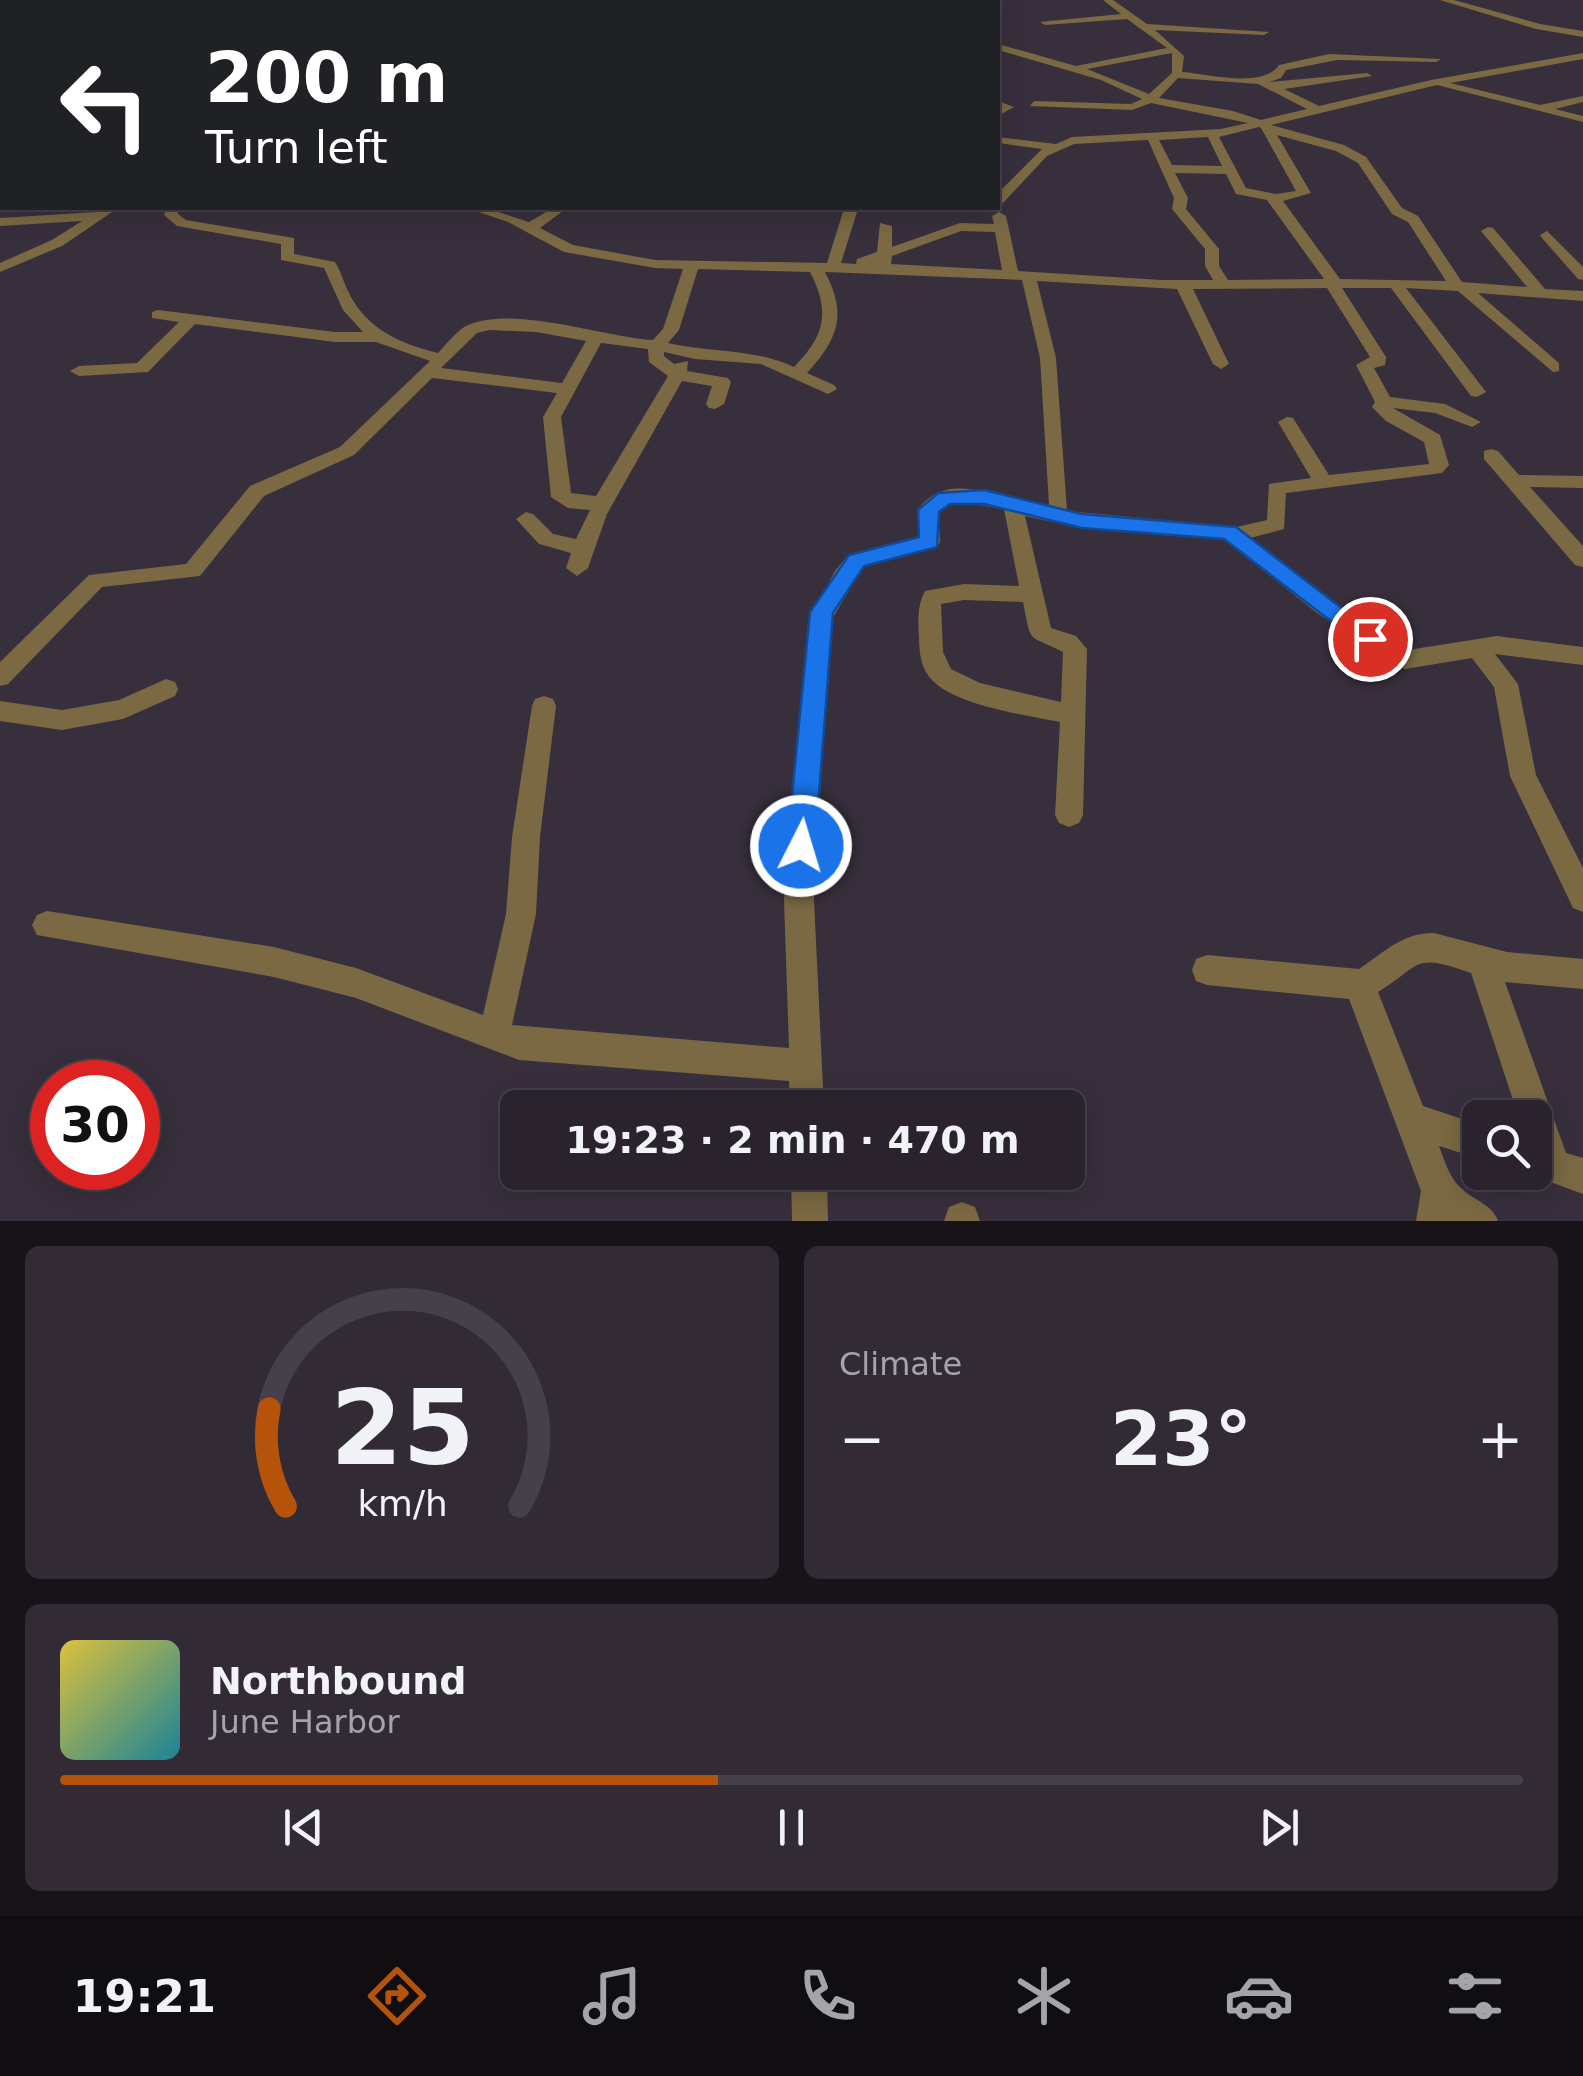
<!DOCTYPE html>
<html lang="en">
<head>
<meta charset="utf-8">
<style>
	body { margin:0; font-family:"DejaVu Sans",sans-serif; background:#322b36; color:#f1f3f6; height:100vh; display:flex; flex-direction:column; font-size:38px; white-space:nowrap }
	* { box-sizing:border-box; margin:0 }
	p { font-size:32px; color:#a5a4aa }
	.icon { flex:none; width:55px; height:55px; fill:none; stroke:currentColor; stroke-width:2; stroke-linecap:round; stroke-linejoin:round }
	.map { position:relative; height:1221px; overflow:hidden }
	.side { display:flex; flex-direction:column; gap:25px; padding:25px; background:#171319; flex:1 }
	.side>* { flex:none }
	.top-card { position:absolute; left:0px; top:0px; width:1000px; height:210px; box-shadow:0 5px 25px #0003,0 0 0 2px #46404a; background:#202124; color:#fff; overflow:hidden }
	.controls { position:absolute; left:1462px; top:1100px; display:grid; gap:20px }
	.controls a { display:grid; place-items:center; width:90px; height:90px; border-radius:15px; background:#2a232e; box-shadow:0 5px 25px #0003,0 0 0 2px #46404a; font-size:50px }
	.speed { position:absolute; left:30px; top:1060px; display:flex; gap:20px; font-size:50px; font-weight:700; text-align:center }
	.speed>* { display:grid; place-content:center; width:130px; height:130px; border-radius:50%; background:#2a232e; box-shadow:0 5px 25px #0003,0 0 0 2px #46404a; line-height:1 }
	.speed .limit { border:15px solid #d22; background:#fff; color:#111 }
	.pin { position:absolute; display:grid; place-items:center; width:85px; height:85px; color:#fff; margin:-42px; border:5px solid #fff; border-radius:50%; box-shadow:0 2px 10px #0007 }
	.me { position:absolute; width:110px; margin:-55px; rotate:5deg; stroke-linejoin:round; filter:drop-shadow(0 0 8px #0008) }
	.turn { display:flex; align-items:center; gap:35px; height:210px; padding:0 40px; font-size:45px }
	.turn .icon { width:130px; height:130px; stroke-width:2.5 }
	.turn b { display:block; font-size:70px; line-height:85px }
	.big { font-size:75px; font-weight:700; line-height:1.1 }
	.side .card { flex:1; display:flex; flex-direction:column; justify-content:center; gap:15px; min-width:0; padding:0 35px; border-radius:15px; background:#322b36 }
	.side .dial { align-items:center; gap:0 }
	.dial svg { height:260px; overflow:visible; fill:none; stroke:#46404a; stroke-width:7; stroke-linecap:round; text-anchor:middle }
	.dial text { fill:#f1f3f6; stroke:none }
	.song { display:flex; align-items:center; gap:30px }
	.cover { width:120px; height:120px; border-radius:15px; background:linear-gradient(135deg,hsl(50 70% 55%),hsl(190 70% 35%)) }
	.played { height:10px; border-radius:5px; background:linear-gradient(90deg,#b45309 45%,#46404a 45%) }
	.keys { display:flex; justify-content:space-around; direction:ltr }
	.heat { display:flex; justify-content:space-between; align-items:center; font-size:55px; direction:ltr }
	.side .tiles { flex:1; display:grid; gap:25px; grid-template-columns:1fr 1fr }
	.card:last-child { grid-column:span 2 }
	.trip { position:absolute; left:500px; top:1090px; width:585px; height:100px; border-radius:15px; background:#2a232e; box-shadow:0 5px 25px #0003,0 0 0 2px #46404a; font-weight:700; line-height:100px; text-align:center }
	.tabs { display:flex; height:160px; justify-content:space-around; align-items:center; background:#110e12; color:#a5a4aa }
	.tabs .icon { width:70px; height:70px }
	.tabs .on { color:#b45309 }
	.tabs b { font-size:45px; color:#f1f3f6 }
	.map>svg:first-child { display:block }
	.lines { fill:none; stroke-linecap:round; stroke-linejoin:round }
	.minor { fill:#7a6943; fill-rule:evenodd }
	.route { fill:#1a73e8; stroke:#114b97; stroke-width:2.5 }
</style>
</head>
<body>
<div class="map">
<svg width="1583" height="1221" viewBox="0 0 1583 1221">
	<rect width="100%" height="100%" fill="#382f3d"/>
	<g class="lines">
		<g class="minor">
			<polygon points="732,0 733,2 699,1 699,0"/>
			<path d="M1103 0H1113L1147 24 1269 32 1264 35 1155 30 1184 56 1182 72C1209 74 1263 89 1279 65L1329 54 1441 59 1436 62 1337 60 1286 70 1281 78 1269 82 1367 73 1372 76 1284 89 1319 106 1431 80 1583 53V59L1450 83 1540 105 1583 96V102L1555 109 1583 116V122L1437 85 1271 125 1344 145 1366 157 1402 208 1418 216 1462 282 1527 287 1481 231 1488 227 1493 228 1545 289 1583 291V301L1478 293 1559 363V371L1553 372 1458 291 1406 288 1486 392 1477 397 1471 396 1391 288H1342L1386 357 1385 365 1374 368 1390 397 1445 404 1481 422 1472 427 1435 413 1393 408 1440 435 1449 465 1442 473 1286 493 1284 529 1250 538 1333 601 1408 650 1497 636 1583 647V665L1495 654 1518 684 1536 775 1583 868V912L1573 908 1510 776 1494 687 1472 658 1405 669 1397 666 1317 613 1224 539 1081 528 1025 516 1051 628 1076 636 1087 649 1083 815 1079 823 1069 827 1059 823 1055 815 1060 722C1026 715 958 706 933 681 921 670 919 653 919 637 918 621 917 606 925 591L964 584 1019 586 1004 509 955 501 938 511 940 542 937 547 863 566 830 623 814 900 824 1108H790L789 1081 519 1060 356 998 274 977 37 935 32 925 37 915 47 911 274 947 356 968 483 1015 506 914 512 837 532 706 535 699 544 696 553 699 556 706 540 837 536 914 512 1025 789 1048 784 900 808 623 835 571 848 555 919 537 918 509C954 463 1006 509 1049 505L1040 358 1022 280 825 272C847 314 839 338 807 373L834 385 837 389 828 394 761 364 695 359 664 352V356L674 364 688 361 687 371 728 378 731 382 724 404 715 409 709 408 706 404 712 386 682 381 607 514 588 568 577 576 566 568 571 553 539 544 516 519 526 512 533 514 553 534 576 539 590 510 568 508 551 497 543 417 557 393 432 378 354 455 264 496 200 576 102 587 8 684 0 686V662L89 575 186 564 250 486 340 447 430 361 376 342H335L195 324 148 372 79 376 70 371 79 366 137 363 179 322 152 318V312L158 310 335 332H363L343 310 324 268 281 260V244L177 226 164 215 167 208H179L178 214 186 220 294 238V254L335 262C341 271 343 281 348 291 365 328 400 344 438 353 446 345 456 331 466 326 512 304 602 337 653 340L663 329 683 269 655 268 564 252 508 222 467 208H486L529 222 553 208H567L540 228 573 245 655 260 827 263 843 212 850 208 857 212 841 263 856 264 857 259 877 252 880 223 892 226V247L960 223 994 224 992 216 999 212 1006 216 1018 271 1161 280H1213L1205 266V249L1172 209 1174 198 1148 140 1074 144 1047 156 1003 203 998 204V193L1042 149 998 143V137L1056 144 1072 137 1221 129 1248 123 1151 103 1132 110 1030 106 1034 101 1131 104 1142 99 1101 80 998 50V44L1076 66 1167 48 1127 19 1045 25 1040 22 1121 14ZM1172 53V73L1149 94 1087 69ZM1178 78 1258 84 1307 109 1261 120 1233 111 1159 98ZM1259 127 1261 128 1296 191 1276 194 1246 188 1219 137ZM1277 135 1336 151 1358 163 1392 214 1408 222 1446 281 1340 279 1283 201 1311 193ZM1208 137 1222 166 1172 165 1159 140ZM1175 173 1226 174 1236 194 1267 200 1324 279 1228 280 1219 266V249L1186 209 1188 198ZM961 231 995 232 1002 270 891 264 892 256ZM698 269 810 272C830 311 826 335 794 367 754 348 711 353 668 343L679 330ZM1037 281 1177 289 1213 364 1221 369 1229 364 1193 289 1327 288 1370 357 1356 365 1375 402 1372 407 1386 421 1424 442 1429 464 1329 475 1293 418 1287 417 1278 422 1311 478 1269 484 1267 520 1237 527 1067 511 1056 358ZM489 330 536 332 586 341 562 383 441 368 477 333ZM601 343 648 349 649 362 668 376 596 496 571 493 561 417ZM964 600 1023 602C1032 647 1027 633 1063 652L1061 702 980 683 951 669 943 652 941 604Z"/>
			<polygon points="1440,0 1454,0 1540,24 1583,31 1583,37 1536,29"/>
			<rect x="0" y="30" width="2" height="6"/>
			<polygon points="998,101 1014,107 998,116"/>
			<rect x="0" y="160" width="2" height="8"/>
			<polygon points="103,208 118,208 62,246 0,272 0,263 52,240 82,221 0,226 0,218 96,212"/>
			<polygon points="1547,231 1583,267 1583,280 1578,279 1542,238 1540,235"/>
			<polygon points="1491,449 1498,451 1519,475 1583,476 1583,488 1530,487 1583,546 1583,567 1575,565 1484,459 1484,451"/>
			<polygon points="166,679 175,682 178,689 175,696 123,719 62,730 0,721 0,701 62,710 119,700"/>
			<path d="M1434 933 1507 952 1583 959V989L1505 982 1566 1153 1583 1158V1194L1526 1173 1535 1172V1118H1519L1471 973C1411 952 1423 965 1378 992L1423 1106 1480 1125V1159L1439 1146C1445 1161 1449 1178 1462 1189 1476 1202 1491 1203 1498 1221H1416L1421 1191 1349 999 1207 985 1196 981 1192 970 1196 959 1207 955 1359 969C1385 952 1401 933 1434 933Z"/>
			<polygon points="791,1172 827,1172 828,1221 792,1221"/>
			<polygon points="962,1202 975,1207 980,1221 944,1221 949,1207"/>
		</g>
	</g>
	<polygon class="route" points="984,490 1082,514 1236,527 1382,639 1370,648 1362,645 1224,539 1082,528 984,504 950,504 939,512 937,547 864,566 833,613 815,846 811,855 801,859 791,855 787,846 810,612 849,555 919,537 918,510 938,493"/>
</svg>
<div class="controls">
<a><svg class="icon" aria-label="search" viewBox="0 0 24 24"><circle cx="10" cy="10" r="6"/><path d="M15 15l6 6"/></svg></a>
</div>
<div class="speed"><div class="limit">30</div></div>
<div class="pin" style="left:1370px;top:639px;background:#d93025"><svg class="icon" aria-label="arrive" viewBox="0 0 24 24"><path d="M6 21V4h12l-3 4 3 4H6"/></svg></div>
<svg class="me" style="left:801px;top:846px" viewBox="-20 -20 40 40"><circle r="17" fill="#1a73e8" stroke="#fff" stroke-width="3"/><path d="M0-11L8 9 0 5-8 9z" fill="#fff"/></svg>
<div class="trip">19:23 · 2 min · 470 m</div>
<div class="top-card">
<div class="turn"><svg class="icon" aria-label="left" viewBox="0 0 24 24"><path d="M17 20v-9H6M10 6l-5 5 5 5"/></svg><div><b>200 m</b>Turn left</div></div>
</div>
</div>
<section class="side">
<div class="tiles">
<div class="card dial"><svg viewBox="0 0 100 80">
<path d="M14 69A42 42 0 1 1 86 69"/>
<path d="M14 69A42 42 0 0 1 9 39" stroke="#b45309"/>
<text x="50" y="56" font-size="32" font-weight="700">25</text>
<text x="50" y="72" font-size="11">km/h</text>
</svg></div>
<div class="card"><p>Climate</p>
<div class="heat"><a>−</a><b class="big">23°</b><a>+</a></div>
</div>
<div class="card">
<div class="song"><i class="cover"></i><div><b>Northbound</b><p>June Harbor</p></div></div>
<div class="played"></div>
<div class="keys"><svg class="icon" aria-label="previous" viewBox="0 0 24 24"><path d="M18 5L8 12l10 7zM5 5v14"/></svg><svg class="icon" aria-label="pause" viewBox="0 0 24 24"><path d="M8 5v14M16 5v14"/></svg><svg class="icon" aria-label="next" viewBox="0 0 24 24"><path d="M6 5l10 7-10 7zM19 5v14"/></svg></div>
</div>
</div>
</section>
<nav class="tabs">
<b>19:21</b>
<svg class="icon on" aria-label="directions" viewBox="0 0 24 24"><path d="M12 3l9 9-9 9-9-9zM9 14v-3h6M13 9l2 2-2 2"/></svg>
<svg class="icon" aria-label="music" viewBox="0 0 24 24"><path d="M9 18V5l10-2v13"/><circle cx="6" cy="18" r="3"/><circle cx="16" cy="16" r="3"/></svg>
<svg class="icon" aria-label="phone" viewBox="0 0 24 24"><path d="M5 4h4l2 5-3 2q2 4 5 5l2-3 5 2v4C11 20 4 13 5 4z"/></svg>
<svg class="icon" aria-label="climate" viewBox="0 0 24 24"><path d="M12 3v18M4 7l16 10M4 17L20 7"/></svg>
<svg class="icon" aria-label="car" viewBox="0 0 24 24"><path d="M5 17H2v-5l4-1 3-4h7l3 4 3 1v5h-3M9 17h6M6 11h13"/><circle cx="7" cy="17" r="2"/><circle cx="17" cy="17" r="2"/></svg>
<svg class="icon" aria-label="filters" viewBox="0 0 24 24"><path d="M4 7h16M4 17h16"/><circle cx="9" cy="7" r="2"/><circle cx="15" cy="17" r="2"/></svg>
</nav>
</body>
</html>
